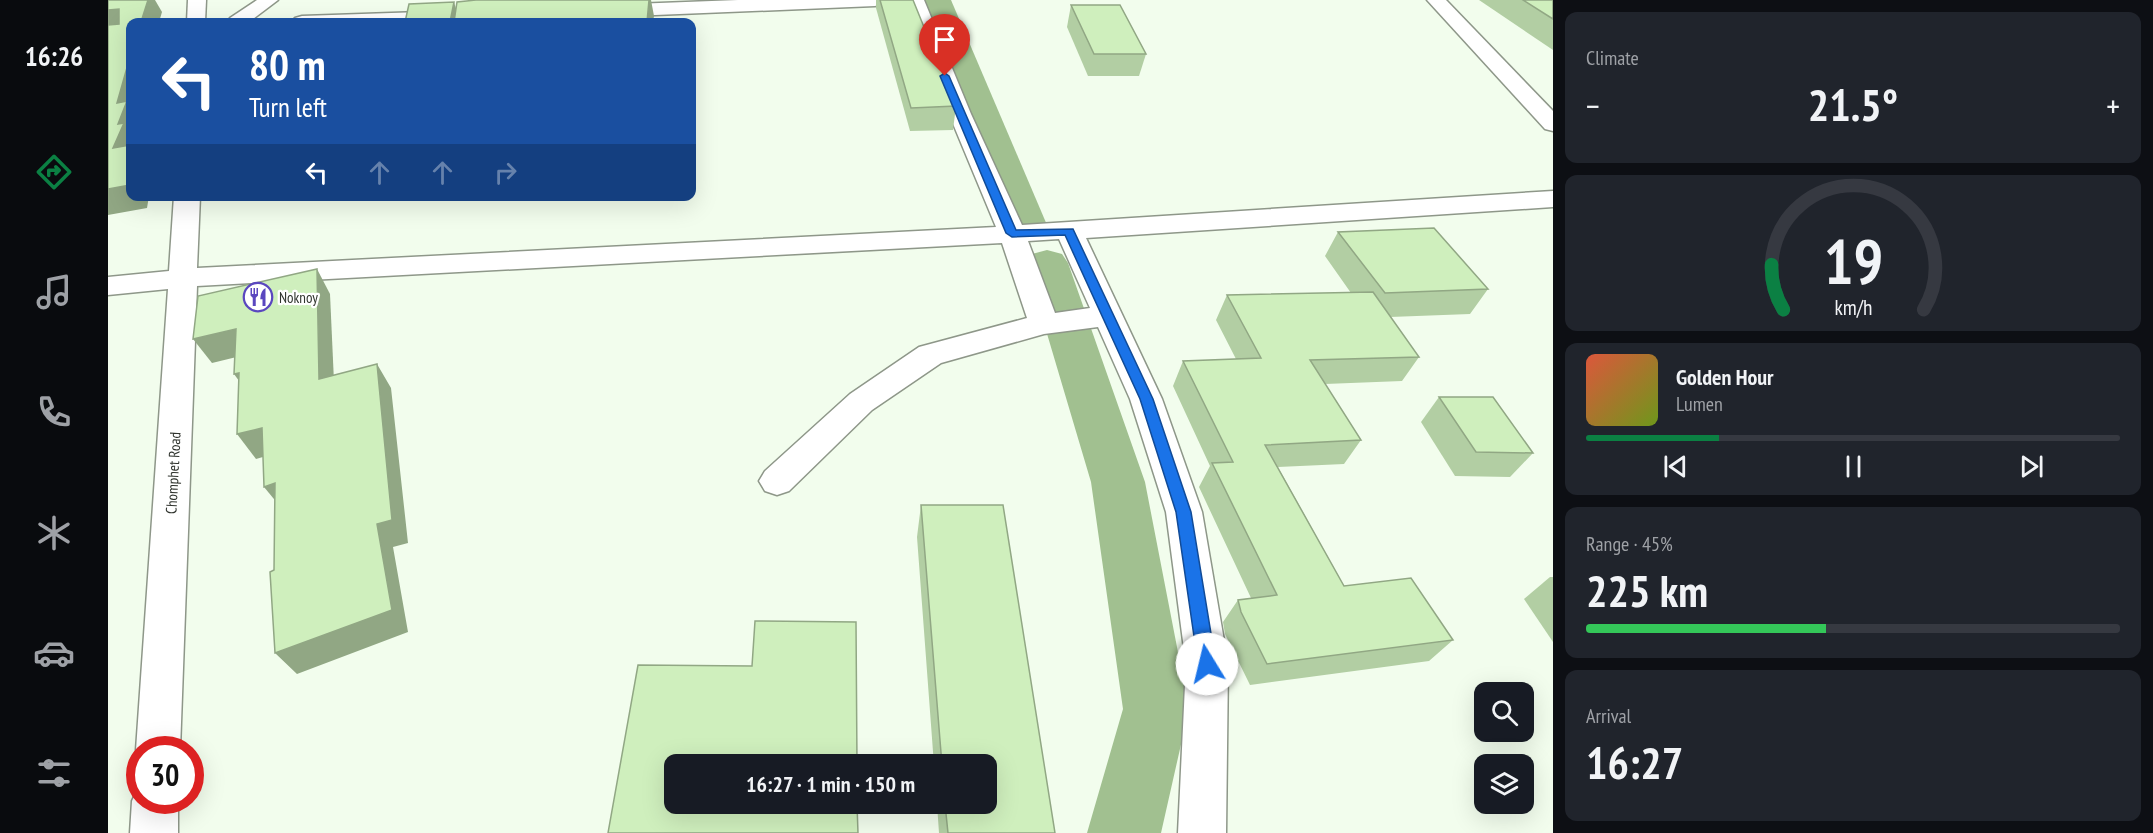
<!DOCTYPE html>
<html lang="en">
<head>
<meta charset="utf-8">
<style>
	body { margin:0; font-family:"PT Sans Narrow",sans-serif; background:#20242c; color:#f1f3f6; height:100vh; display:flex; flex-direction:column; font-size:22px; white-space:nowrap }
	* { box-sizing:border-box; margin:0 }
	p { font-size:20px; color:#9ea1a6 }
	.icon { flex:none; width:33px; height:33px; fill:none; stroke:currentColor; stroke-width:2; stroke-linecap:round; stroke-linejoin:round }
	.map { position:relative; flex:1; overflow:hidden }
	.side { display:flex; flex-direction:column; gap:12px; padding:12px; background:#0d0f14; width:600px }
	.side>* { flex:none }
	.banner { position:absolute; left:18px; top:18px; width:570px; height:183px; border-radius:12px; box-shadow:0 6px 24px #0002; background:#1a4fa0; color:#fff; overflow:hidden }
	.buttons { position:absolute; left:1366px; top:682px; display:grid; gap:12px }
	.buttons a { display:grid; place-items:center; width:60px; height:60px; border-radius:12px; background:#171b24; box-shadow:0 6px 24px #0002; font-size:30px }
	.speed { position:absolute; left:18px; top:736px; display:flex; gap:12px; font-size:30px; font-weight:700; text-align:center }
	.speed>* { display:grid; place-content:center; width:78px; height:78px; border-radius:50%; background:#171b24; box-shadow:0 6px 24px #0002; line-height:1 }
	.speed .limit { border:9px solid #d22; background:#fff; color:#111 }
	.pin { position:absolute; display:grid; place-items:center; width:51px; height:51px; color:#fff; margin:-62px -26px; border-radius:50% 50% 50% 0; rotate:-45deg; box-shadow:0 0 6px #0007 }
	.pin .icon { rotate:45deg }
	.me { position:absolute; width:66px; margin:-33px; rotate:351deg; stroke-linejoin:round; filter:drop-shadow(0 0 4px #0008) }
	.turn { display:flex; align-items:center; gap:21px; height:126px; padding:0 24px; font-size:27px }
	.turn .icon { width:78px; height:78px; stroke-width:2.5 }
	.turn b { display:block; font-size:42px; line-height:51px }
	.lanes { display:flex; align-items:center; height:57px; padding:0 24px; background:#0003; justify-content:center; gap:30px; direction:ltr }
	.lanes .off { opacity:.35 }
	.big { font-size:45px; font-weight:800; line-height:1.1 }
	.side .tile { flex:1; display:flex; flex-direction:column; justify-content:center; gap:9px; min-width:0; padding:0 21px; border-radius:12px; background:#20242c }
	.side .dial { align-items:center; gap:0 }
	.dial svg { height:156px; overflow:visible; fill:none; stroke:#363941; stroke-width:7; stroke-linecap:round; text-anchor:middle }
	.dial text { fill:#f1f3f6; stroke:none }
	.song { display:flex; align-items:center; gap:18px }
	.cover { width:72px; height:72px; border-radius:9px; background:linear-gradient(135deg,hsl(10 70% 55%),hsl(80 70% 35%)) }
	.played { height:6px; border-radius:3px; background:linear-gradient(90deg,#0b8043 25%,#363941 25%) }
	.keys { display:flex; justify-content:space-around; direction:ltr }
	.heat { display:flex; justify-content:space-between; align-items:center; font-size:33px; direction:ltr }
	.charge { height:9px; border-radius:4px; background:linear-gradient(90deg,#34c759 45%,#363941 0) }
	.trip { position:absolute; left:556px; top:754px; width:333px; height:60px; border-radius:12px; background:#171b24; box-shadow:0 6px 24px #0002; font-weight:800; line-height:60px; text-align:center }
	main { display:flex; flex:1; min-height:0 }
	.dock { display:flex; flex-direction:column; width:108px; justify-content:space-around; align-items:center; background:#090b0e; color:#9ea1a6 }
	.dock .icon { width:42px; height:42px }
	.dock .selected { color:#0b8043 }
	.dock b { font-size:27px; color:#f1f3f6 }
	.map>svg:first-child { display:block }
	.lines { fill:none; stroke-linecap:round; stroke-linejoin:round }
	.canal { fill:#a1c090; fill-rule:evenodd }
	.street-casing { stroke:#8e9789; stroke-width:3 }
	.street { fill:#fff; fill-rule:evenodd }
	.wall { fill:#b2cea3 }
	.shaded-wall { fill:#91a784 }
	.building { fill:#cfefbd; stroke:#91a784; stroke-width:1.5 }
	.route { fill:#1a73e8; stroke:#114b97; stroke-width:1.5 }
	.labels { text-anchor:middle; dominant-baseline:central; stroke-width:4.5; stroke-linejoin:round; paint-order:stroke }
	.poi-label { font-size:15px; fill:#2f332d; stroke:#fff; text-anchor:start }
	.street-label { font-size:15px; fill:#2f332d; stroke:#fff }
</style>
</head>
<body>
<main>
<nav class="dock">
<b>16:26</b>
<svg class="icon selected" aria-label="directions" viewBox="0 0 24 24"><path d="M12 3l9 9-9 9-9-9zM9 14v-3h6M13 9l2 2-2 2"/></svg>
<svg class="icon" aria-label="music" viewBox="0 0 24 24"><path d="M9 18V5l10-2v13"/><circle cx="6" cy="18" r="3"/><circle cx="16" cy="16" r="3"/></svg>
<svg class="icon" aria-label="phone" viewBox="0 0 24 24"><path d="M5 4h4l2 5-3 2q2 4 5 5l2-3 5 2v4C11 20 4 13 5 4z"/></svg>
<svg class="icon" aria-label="climate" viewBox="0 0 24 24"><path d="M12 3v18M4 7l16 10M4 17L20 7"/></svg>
<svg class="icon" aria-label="car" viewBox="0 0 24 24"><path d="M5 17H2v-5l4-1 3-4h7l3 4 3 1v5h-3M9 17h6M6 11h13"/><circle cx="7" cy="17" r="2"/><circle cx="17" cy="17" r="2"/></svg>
<svg class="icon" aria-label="filters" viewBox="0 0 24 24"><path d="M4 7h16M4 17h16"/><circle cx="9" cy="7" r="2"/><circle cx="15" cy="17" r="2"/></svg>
</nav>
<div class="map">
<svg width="1445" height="833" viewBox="0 0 1445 833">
	<rect width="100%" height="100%" fill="#f2fded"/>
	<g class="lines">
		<g class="canal">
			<polygon points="815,0 843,0 939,225 933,234 919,237 905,234 899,225"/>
			<polygon points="939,250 954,254 960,263 1037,482 1081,709 1053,833 979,833 1015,709 983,482 918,263 924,254"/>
		</g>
		<g class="street-casing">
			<g id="street">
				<polygon points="80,0 98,0 97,22 79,22"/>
				<polygon points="149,0 170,0 141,22 120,22 122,18"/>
				<polygon points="630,0 776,0 774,4 767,6 499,17 492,15 490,11 492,7 499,5"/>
				<path d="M798 0H816L863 114 914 225 1445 191V207L978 238 1054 399 1094 512 1120 664 1118 833H1070L1078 664 1058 512 1022 399 990 327 936 334 833 363 764 410 681 491 669 495 657 491 651 481 657 471 742 394 811 347 919 318 894 243 89 286 72 750H32V759L28 750 60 289 0 295V277L61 271 66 196H92L89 268 888 227 841 114ZM951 239 982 308 947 313 920 241Z"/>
				<polygon points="1319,0 1338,0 1445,111 1445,131 1437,129"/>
				<polygon points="343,11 350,13 353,17 350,21 184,22 187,18 194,16"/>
				<polygon points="32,784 32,801 70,801 70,833 22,833 24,801"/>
			</g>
		</g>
		<use href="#street" class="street"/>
	</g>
	<g class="wall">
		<polygon points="768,0 805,0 848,106 845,130 802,131 768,8"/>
		<polygon points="1371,0 1445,0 1445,50"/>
		<polygon points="963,5 1038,54 1031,76 980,76 959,27"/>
		<polygon points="1230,232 1380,289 1362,314 1282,317 1311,357 1294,381 1217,384 1253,440 1236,464 1170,467 1236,586 1345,640 1321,661 1142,685 1117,634 1115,622 1130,600 1143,598 1091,487 1102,466 1065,386 1075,361 1128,359 1108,320 1119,295 1243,293 1217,256"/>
		<polygon points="1331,397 1425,453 1402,477 1347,476 1313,422"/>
		<polygon points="813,505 947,833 831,833 829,804 879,804 879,765 826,765 809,537"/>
		<polygon points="1442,577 1445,577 1445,642 1416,599"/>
	</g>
	<g class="shaded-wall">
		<polygon points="40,0 47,0 54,12 51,22 33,22"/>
		<polygon points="541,0 543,0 546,16 545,22 539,22"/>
		<polygon points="346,2 352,22 342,22"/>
		<polygon points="11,9 22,28 0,31 0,10"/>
		<polygon points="22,57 22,166 5,148 10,124 9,103"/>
		<polygon points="22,185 22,196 41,196 39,208 0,215 0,189"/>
		<polygon points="209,269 222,294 227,404 211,379"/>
		<polygon points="128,329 145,353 104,363 85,339"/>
		<polygon points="269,364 283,388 300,543 285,547 300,632 189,674 167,653 269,524"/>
		<polygon points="131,373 144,399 126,374"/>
		<polygon points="154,428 172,452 148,459 129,434"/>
		<polygon points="167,483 175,510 156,487"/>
	</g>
	<g class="building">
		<polygon points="0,0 40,0 33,22 22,22 22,57 9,103 19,101 10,124 16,123 5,148 22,145 22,185 0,189 0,25 11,24 11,9 0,10"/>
		<polygon points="368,0 541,0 539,22 346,22 349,2"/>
		<polygon points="772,0 805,0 848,106 803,108"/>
		<polygon points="1415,0 1445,0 1445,19"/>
		<polygon points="346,2 342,22 297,22 301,4"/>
		<polygon points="963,5 1012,5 1038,54 986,54"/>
		<polygon points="1326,228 1380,289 1277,293 1230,232"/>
		<polygon points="209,269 211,379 269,364 284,520 269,524 284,610 167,653 162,572 166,570 167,483 156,487 154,428 129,434 131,373 126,374 128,329 85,339 90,296"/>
		<polygon points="1265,292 1311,357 1202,360 1253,440 1157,445 1236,586 1303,578 1345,640 1159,664 1133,612 1130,600 1169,595 1104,463 1125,462 1075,361 1153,358 1119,295"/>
		<polygon points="1331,397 1385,397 1425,453 1368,452"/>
		<polygon points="813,505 895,505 947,833 840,833 837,804 879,804 879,765 834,765"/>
		<polygon points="647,621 748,622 749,765 567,765 567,804 749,804 750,833 500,833 530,665 644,666"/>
	</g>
	<polygon class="route" points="837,73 841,76 908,230 965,229 1045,399 1083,512 1108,664 1105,670 1099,672 1093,670 1090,664 1068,512 1032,399 957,235 904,237 898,233 832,76"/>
	<defs>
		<g id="restaurant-ring" transform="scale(1.5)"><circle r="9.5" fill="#fff" stroke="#5a47bf" stroke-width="1.5"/><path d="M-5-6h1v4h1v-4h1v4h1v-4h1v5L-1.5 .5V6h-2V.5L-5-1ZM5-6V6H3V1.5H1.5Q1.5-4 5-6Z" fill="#5a47bf"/></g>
	</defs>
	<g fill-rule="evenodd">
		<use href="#restaurant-ring" x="150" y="297"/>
	</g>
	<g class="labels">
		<g class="poi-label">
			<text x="171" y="297">Noknoy</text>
		</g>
		<g class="street-label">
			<text transform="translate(65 473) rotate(-87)">Chomphet Road</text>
		</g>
	</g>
</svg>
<div class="buttons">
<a><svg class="icon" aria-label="search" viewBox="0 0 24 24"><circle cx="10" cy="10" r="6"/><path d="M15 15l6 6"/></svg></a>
<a><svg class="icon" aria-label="layers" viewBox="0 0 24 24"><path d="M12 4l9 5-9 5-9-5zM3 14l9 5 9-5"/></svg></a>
</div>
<div class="speed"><div class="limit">30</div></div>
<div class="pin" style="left:837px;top:76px;background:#d93025"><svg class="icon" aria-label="arrive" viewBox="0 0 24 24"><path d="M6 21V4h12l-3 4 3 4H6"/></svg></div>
<svg class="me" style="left:1099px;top:664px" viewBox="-20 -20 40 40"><circle r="19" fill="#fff"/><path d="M0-13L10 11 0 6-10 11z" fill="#1a73e8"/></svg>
<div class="trip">16:27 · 1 min · 150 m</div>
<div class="banner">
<div class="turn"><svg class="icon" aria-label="left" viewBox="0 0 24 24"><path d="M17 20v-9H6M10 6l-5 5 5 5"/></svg><div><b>80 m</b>Turn left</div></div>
<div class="lanes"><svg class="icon" aria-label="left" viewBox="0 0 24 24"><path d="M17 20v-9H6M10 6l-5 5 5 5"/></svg><svg class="icon off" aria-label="ahead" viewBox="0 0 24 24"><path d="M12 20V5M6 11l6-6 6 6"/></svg><svg class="icon off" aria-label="ahead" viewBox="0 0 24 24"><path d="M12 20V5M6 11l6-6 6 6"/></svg><svg class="icon off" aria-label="right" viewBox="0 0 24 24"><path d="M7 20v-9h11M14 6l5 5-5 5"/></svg></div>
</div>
</div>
<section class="side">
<div class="tile"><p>Climate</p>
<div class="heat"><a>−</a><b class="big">21.5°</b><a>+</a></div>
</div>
<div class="tile dial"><svg viewBox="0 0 100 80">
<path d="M14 69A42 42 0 1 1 86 69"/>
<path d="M14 69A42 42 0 0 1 8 46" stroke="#0b8043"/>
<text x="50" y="56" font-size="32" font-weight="700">19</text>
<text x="50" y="72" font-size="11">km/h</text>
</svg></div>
<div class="tile">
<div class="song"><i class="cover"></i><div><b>Golden Hour</b><p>Lumen</p></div></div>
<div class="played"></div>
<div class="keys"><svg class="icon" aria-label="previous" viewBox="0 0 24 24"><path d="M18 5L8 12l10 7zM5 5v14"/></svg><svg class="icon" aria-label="pause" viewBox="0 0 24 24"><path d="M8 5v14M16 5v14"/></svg><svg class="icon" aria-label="next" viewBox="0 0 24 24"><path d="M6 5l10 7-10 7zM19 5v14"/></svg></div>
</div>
<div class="tile"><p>Range · 45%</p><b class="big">225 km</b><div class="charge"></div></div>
<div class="tile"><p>Arrival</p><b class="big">16:27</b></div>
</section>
</main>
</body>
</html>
